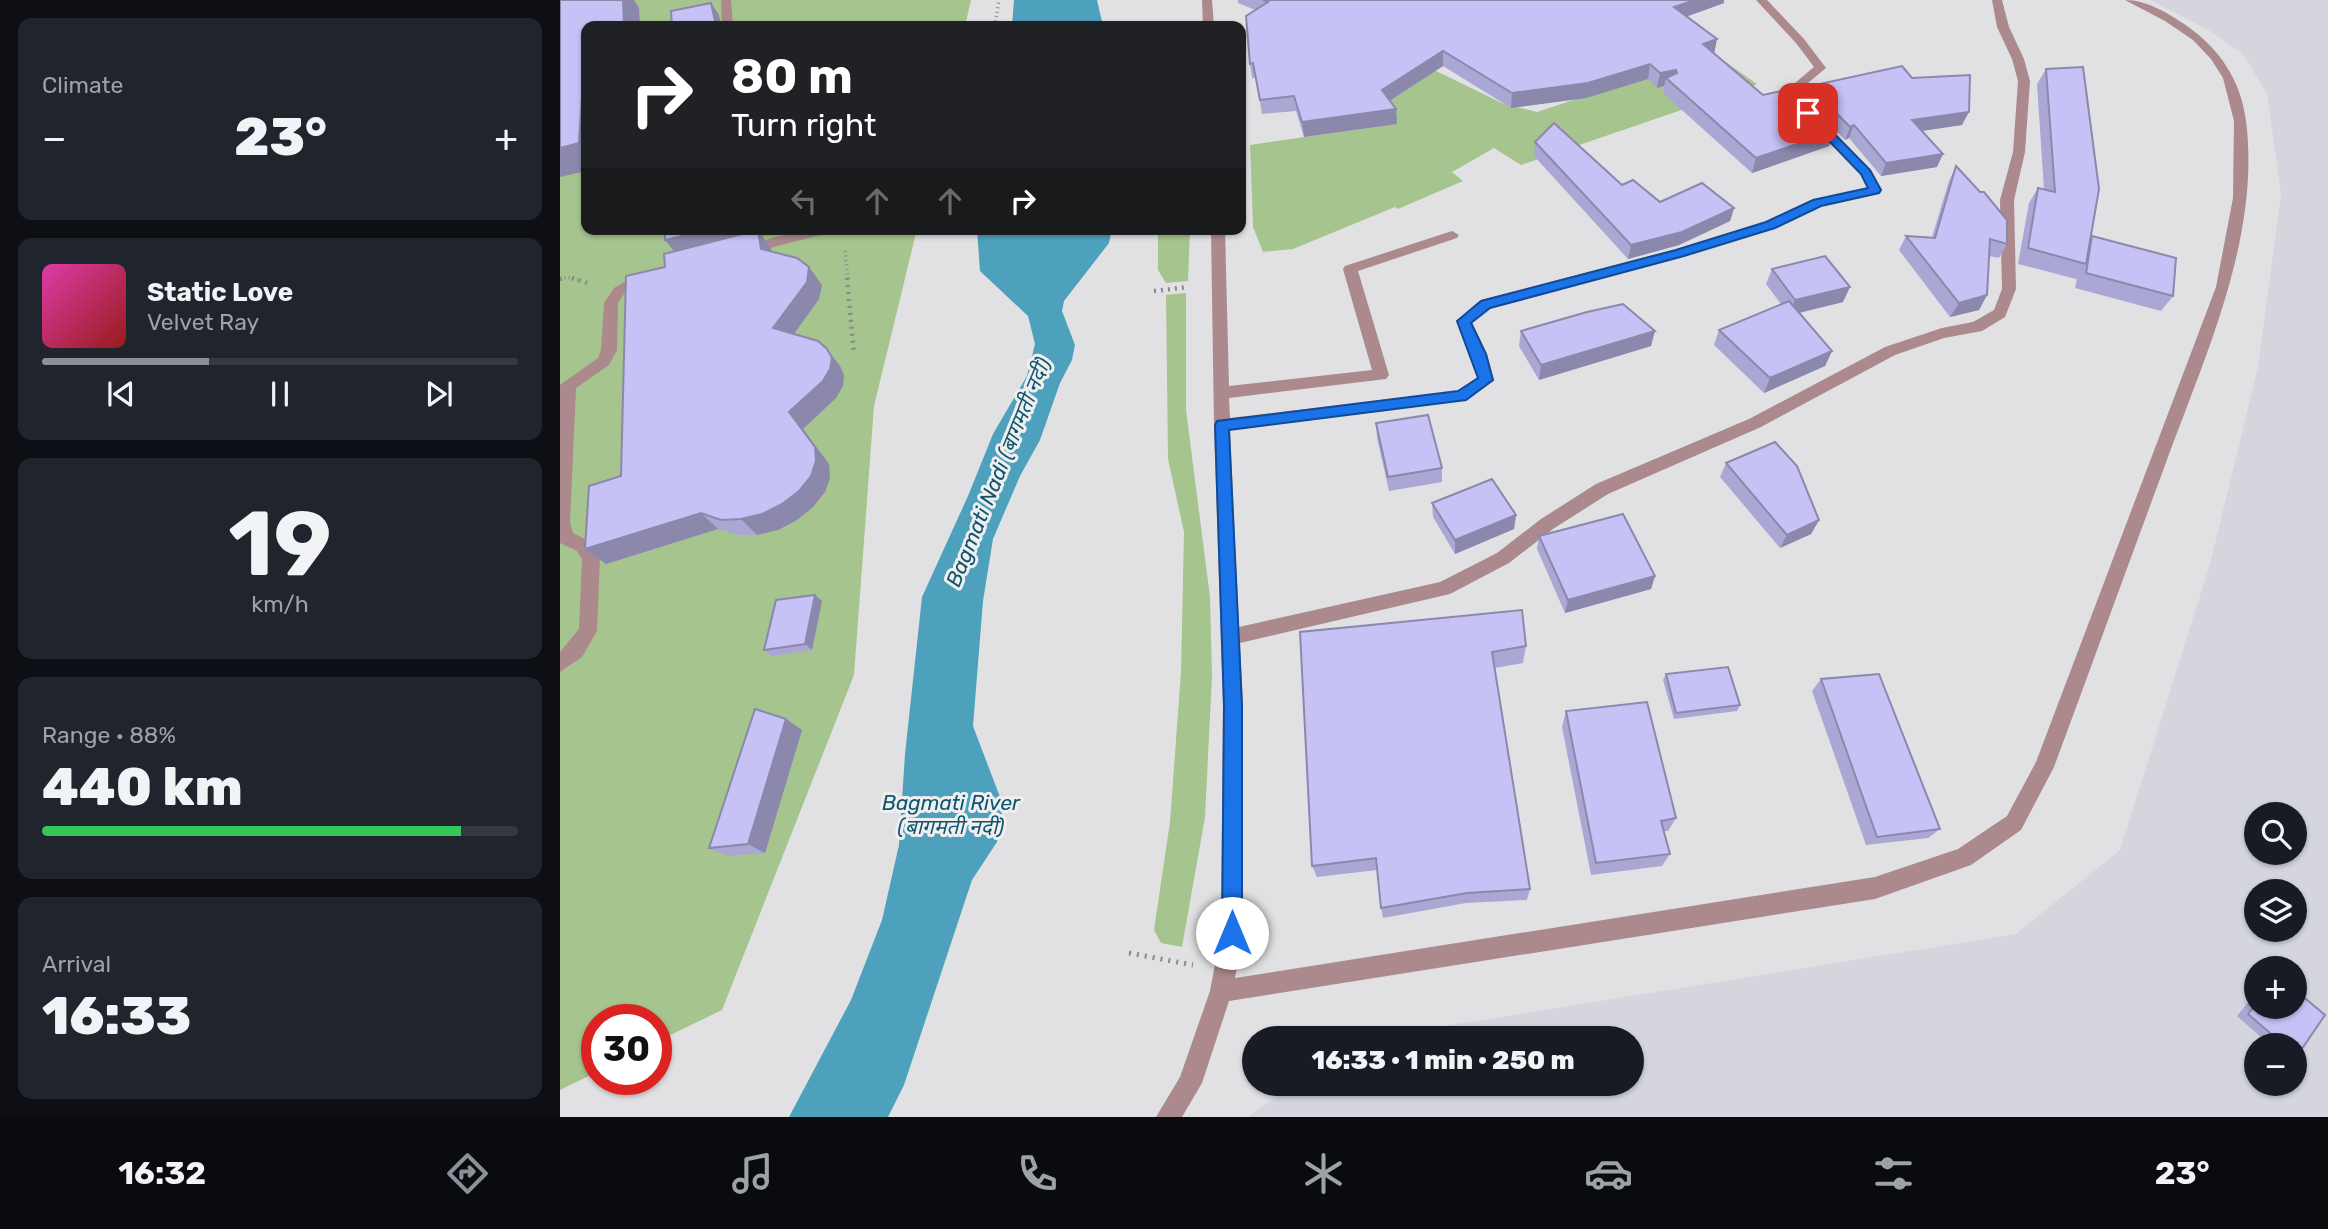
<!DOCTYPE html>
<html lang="en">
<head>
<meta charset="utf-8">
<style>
	body { margin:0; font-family:Rubik,"Noto Sans Devanagari",sans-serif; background:#20242c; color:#f1f3f6; height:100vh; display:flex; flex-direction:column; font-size:26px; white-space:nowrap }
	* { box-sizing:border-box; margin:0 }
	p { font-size:23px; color:#9ea1a6 }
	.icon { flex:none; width:38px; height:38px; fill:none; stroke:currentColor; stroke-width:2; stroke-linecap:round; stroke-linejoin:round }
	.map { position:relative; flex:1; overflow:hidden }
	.panel { display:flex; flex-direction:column; gap:18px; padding:18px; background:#0d0f14; width:560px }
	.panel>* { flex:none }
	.top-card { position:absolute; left:21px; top:21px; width:665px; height:214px; border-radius:14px; box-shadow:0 2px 5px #0004; background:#202124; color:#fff; overflow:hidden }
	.controls { position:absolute; left:1684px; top:802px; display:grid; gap:14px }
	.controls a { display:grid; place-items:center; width:63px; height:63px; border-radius:50%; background:#171b24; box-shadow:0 2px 5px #0004; font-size:35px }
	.speed { position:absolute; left:21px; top:1004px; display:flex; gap:14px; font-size:35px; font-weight:700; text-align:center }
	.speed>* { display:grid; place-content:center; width:91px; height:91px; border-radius:50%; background:#171b24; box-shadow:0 2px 5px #0004; line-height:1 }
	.speed .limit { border:10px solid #d22; background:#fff; color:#111 }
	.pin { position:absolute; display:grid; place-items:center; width:60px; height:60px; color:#fff; margin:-30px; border-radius:14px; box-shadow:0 4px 10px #0006 }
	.me { position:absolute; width:77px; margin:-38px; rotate:0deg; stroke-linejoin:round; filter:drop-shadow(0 0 5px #0008) }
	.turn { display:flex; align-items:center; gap:24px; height:147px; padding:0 35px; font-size:32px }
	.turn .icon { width:91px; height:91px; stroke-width:2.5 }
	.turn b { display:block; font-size:49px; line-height:60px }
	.lanes { display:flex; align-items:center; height:66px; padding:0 35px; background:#0003; justify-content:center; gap:35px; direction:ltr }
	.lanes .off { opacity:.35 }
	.big { font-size:52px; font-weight:800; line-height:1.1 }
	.panel .tile { flex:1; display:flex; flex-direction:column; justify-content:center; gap:10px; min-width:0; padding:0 24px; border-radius:14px; background:#20242c }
	.panel .dial { align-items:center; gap:0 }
	.dial b { font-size:91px; line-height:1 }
	.song { display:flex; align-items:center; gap:21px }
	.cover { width:84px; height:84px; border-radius:10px; background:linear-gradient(135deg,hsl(320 70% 55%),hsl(0 70% 35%)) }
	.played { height:7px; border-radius:4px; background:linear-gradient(90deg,#8c9099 35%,#363941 35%) }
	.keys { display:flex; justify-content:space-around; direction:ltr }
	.heat { display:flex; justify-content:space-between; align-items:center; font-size:38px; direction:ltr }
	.charge { height:10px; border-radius:5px; background:linear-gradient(90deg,#34c759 88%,#363941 0) }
	.trip { position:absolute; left:682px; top:1026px; width:402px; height:70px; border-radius:35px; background:#171b24; box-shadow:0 2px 5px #0004; font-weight:800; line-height:70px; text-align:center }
	.menu { display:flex; height:112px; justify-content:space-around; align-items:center; background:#090b0e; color:#9ea1a6 }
	.menu .icon { width:49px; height:49px }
	.menu .active { color:#8c9099 }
	.menu b { font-size:32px; color:#f1f3f6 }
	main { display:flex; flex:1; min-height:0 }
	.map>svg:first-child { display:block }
	.built { fill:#d5d5de; fill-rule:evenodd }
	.green { fill:#a6c48d }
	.water { fill:#4ea1bd }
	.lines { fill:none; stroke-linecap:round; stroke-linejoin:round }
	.path-far2 { stroke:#89898a; stroke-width:3.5; stroke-dasharray:1 3.5; stroke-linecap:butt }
	.path-far1 { stroke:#89898a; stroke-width:4.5; stroke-dasharray:2 5; stroke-linecap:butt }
	.path { stroke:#89898a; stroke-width:5; stroke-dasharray:2 6; stroke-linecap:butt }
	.minor { fill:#ab898c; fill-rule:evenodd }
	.wall { fill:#aaa7d4 }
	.shaded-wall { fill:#8b88ac }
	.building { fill:#c6c2f6; stroke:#8b88ac; stroke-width:2 }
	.route { fill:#1a73e8; stroke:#114b97; stroke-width:2 }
	.labels { text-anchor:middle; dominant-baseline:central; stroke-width:6; stroke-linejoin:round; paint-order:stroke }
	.water-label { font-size:21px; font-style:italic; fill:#10566a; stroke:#efeef1 }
</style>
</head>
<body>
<main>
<section class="panel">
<div class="tile"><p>Climate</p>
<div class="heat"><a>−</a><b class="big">23°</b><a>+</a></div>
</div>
<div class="tile">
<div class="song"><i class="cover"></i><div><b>Static Love</b><p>Velvet Ray</p></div></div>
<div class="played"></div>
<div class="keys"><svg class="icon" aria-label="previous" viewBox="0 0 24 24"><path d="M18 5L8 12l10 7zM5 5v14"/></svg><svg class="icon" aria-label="pause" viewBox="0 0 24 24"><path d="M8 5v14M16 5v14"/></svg><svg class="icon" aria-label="next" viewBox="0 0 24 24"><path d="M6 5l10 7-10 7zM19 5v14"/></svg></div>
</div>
<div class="tile dial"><b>19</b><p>km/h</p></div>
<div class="tile"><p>Range · 88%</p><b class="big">440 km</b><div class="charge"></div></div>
<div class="tile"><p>Arrival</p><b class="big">16:33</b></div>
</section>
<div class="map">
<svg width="1768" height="1117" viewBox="0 0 1768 1117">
	<rect width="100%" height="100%" fill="#e1e1e4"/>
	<path class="built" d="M1590 0H1768V1117H688L736 1083H1073V1038H845L866 1029 1456 934 1560 850 1650 564 1698 367 1721 194 1707 94 1683 54 1647 29ZM1696 814H1734V852H1696ZM1696 891H1734V929H1696ZM1696 968H1734V1006H1696ZM1696 1045H1734V1083H1696Z"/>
	<g class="green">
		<polygon points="26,0 411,0 405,26 26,26 26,229 357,229 314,406 294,675 162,1010 96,1042 96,1020 37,1020 37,1072 0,1090 0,5"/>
		<polygon points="1154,54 1197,84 961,165 934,148 892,172 903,181 838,209 835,207 733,249 703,252 693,227 690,145 836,124 823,105 872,69 944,104 977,112"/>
		<polygon points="598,229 630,229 628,281 606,283 598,270"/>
		<polygon points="626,293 626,410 650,597 652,676 645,817 622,947 601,943 594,930 610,822 621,672 624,532 608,459 606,295"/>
	</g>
	<g class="water">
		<polygon points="454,0 537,0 543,26 452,26"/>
		<polygon points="417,229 552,229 549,243 504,301 502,311 515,345 512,360 500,383 480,440 460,476 433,539 423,601 413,726 440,797 442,817 437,842 412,880 344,1085 328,1117 229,1117 291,1000 322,920 339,845 345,754 362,597 408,496 433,434 467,376 475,344 468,316 420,271"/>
	</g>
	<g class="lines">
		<g class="path-far2">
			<polyline points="435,26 439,0"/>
			<polyline points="285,251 288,280"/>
			<polyline points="0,279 8,277 18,280"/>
		</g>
		<g class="path-far1">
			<polyline points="12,278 27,283"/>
			<polyline points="287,278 294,354"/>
			<polyline points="0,279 3,278"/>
			<polyline points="594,291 628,287"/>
		</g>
		<polyline class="path" points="569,953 633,965"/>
		<g class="minor">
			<polygon points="161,0 171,0 173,26 162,26"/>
			<polygon points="642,0 652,0 654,26 643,26"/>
			<path d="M1196 0H1207L1244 39 1266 68 1236 93 1311 170 1322 190 1320 193 1261 206 1215 228 1124 256 931 308 912 322 927 354 934 380 907 400 670 430 679 627 880 582 937 553 981 519 1036 484 1189 419 1325 347 1382 328 1413 322 1434 310 1442 289 1440 200 1453 152 1458 81 1452 59 1437 27 1432 0H1442L1449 27 1464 59 1470 81 1465 152 1454 200 1456 289 1445 317 1422 331 1384 338 1335 355 1201 427 1048 494 993 529 949 563 890 594 680 643 683 706V933L675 978 1315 877 1398 849 1447 816 1476 762 1656 287 1673 198 1674 121 1663 78 1651 59 1633 40 1605 21 1565 0C1587 0 1608 13 1627 26 1660 49 1681 81 1686 121 1701 239 1643 360 1604 468 1567 568 1531 667 1494 767L1461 830 1411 865 1315 899 669 1001 642 1083 622 1117H596L620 1077 650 991 661 933 663 706 654 425 651 229H665L669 386 812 370 783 269 785 266 892 231 899 235 897 238 798 271 829 375 826 379 669 398 670 418 898 391 918 378 911 354 897 321 921 300 1116 249 1205 222 1252 200 1307 188 1301 175 1223 93 1254 67 1236 43Z"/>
			<polygon points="248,229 274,229 272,232 186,254 179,249 181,246"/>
			<polygon points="85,271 90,273 90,279 64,294 58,303 57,350 49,365 16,388 10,523 13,533 29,541 40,557 37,631 22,657 0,672 0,652 19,629 22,559 17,551 0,543 0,385 38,358 41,350 44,303 54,288"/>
		</g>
	</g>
	<g class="wall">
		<polygon points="678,0 1164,0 1164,3 1126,17 1157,39 1154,53 1203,95 1275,131 1269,146 1192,173 1103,93 1104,86 1097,88 1088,79 1026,98 951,108 883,66 830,101 836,109 837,124 744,137 736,111 702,114 696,78 692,78 690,64 695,10 678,3"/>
		<polygon points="1486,69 1530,239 1532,236 1613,296 1601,311 1515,288 1517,278 1516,279 1458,264 1469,203 1478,188 1484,190 1477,84"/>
		<polygon points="1352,78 1402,125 1362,131 1377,167 1321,176 1289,138 1285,140 1246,99 1250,86"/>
		<polygon points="975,142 1062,185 1100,202 1174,208 1170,221 1119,245 1068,259 974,156"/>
		<polygon points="1396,166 1447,244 1439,258 1429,256 1427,295 1419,310 1390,317 1339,250 1346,236 1372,237 1389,181"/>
		<polygon points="209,234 202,236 211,248 211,252 262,285 259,299 234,334 267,349 280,366 284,375 283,386 276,398 243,429 269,464 270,478 265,492 253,507 237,520 218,530 197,535 178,535 158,529 46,564 61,476 105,267 114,251 105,240"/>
		<polygon points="1212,269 1283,302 1240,313 1272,351 1265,366 1204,393 1154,345 1159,330 1221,304 1206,284"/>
		<polygon points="961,331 1091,346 979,380 959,346"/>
		<polygon points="816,423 882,468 882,482 829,491 817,438"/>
		<polygon points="1166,463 1259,520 1251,534 1220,548 1160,477"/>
		<polygon points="872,503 956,515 954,529 895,554 873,517"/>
		<polygon points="979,536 1095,576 1091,589 1005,613 977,549"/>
		<polygon points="262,601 252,650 212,656 204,650"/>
		<polygon points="740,632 966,646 963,663 935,668 970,889 967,900 906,903 823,918 821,908 817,870 757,877 752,866"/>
		<polygon points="1106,674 1180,705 1177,711 1114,719 1103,680"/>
		<polygon points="1261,679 1380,829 1368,838 1306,845 1252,691"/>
		<polygon points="1006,711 1116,818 1108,831 1104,831 1110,854 1102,866 1031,875 1002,727"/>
		<polygon points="226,719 242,730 205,853 167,856 149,848"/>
		<polygon points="1734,989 1765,1015 1737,1056 1734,1056 1734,1045 1710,1045 1677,1016 1696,992 1696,1006 1734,1006"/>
	</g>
	<g class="shaded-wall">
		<polygon points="63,0 74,0 79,8 80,26 64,26"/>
		<polygon points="1135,0 1164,0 1164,3 1111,22 1114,7"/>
		<polygon points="151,3 159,15 161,26 156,26"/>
		<polygon points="1157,39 1154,54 1143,44"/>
		<polygon points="883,51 883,66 823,105 822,90"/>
		<polygon points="25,54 26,54 26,171 0,177 0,148"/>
		<polygon points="1090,64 1088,79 1026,98 951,108 952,93"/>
		<polygon points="1116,70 1113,85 1106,78 1104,86 1097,88 1100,73"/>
		<polygon points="836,109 837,124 744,137 742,122"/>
		<polygon points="1409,112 1402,125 1347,133 1352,120"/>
		<polygon points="1294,125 1289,138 1285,140 1290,127"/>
		<polygon points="1275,131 1269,146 1192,173 1196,158"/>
		<polygon points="1383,154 1377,167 1321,176 1326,163"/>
		<polygon points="1174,208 1170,221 1119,245 1068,259 1071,245"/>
		<polygon points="152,229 208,229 209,234 202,236 211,248 214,267 118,256 105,240"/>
		<polygon points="249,267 262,285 259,299 226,345 213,328"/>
		<polygon points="1290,287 1283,302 1229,315 1235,300"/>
		<polygon points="1427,295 1419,310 1390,317 1399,303"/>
		<polygon points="1095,331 1091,346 979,380 981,365"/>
		<polygon points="267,349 280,366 284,375 283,386 276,398 243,429 269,464 270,478 265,492 253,507 237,520 218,530 197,535 181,519 229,412"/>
		<polygon points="1272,351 1265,366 1204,393 1210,378"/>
		<polygon points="141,513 158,529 46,564 25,549"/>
		<polygon points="956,515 954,529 895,554 895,540"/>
		<polygon points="1259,520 1251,534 1220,548 1227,535"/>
		<polygon points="1095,576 1091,589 1005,613 1008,600"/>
		<polygon points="255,595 262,601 252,650 245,644"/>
		<polygon points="226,719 242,730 205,853 188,844"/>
	</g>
	<g class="building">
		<polygon points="0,0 63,0 64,26 26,26 26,54 25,54 19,143 0,148"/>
		<polygon points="703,0 1135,0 1114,7 1157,39 1143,44 1203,95 1234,88 1275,131 1196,158 1106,78 1117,73 1116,70 1100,73 1090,64 1028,83 952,93 883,51 822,90 836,109 742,122 734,96 700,100 693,63 690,64 686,16 708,2"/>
		<polygon points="151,3 156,26 112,26 111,11"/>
		<polygon points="1342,66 1352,78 1410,75 1409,112 1352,120 1383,154 1326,163 1294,125 1290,127 1250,86"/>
		<polygon points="1523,67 1539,189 1526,264 1468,248 1478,188 1495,192 1486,69"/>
		<polygon points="994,123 1062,185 1073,180 1100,202 1142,183 1174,208 1122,232 1071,245 975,142"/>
		<polygon points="1396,166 1420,192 1424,192 1447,220 1447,244 1430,239 1427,295 1399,303 1346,236 1375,238"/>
		<polygon points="105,229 152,229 105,240"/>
		<polygon points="198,230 201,249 237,258 249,267 247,282 213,328 258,341 267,349 272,358 270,369 263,381 229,412 255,447 256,461 251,476 239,491 222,504 202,514 181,519 161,520 141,513 25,549 29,486 61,476 66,276 105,267 104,254"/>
		<polygon points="1532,236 1616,258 1613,296 1526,273"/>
		<polygon points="1265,256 1290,287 1235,300 1212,269"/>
		<polygon points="1229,301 1272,351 1210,378 1159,330"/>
		<polygon points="1063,304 1095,331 981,365 961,331 1027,312"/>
		<polygon points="868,415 882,468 828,477 816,423"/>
		<polygon points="1215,442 1237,466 1259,520 1227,535 1166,463"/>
		<polygon points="932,479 956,515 895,540 872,503"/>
		<polygon points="1063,514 1095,576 1008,600 979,536"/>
		<polygon points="255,595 245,644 204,650 216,600"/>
		<polygon points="962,610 966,646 932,652 970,889 907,893 821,908 816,858 752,866 740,632"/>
		<polygon points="1168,667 1180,705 1116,713 1106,674"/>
		<polygon points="1319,674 1380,829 1317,837 1261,679"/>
		<polygon points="1087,702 1116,818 1101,821 1110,854 1036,863 1006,711"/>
		<polygon points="195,709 226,719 188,844 149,848"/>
		<polygon points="1734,989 1765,1015 1737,1056 1734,1054 1734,1045 1724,1045 1688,1014 1696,1004 1696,1006 1734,1006"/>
	</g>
	<polygon class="route" points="1244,111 1252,111 1310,170 1321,190 1319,193 1261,206 1215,228 1124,256 930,308 911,323 926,354 933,380 906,400 669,430 682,706 682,933 679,940 672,943 665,940 662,933 664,706 655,425 657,421 898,391 918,378 897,321 921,301 1116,250 1206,222 1253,200 1308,188 1301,174 1244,115"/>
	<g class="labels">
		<g class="water-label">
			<text transform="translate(438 472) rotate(-68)">Bagmati Nadi (बागमती नदी)</text>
			<text x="391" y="802">Bagmati River<tspan x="391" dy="24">(बागमती नदी)</tspan></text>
		</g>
	</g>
</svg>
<div class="controls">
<a><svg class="icon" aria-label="search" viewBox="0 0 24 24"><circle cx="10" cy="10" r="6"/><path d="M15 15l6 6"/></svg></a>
<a><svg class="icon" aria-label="layers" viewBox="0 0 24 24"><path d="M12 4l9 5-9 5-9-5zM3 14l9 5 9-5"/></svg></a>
<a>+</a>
<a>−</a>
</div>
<div class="speed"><div class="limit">30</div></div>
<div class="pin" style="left:1248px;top:113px;background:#d93025"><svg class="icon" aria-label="arrive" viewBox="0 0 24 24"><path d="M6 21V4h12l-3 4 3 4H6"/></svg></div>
<svg class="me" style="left:672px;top:933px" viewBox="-20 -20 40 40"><circle r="19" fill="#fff"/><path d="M0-13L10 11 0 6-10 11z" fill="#1a73e8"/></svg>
<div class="trip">16:33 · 1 min · 250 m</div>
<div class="top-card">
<div class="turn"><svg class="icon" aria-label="right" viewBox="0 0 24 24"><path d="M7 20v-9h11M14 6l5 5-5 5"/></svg><div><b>80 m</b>Turn right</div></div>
<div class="lanes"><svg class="icon off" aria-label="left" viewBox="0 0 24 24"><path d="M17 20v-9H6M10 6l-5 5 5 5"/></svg><svg class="icon off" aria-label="ahead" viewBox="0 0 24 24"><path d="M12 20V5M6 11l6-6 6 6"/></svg><svg class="icon off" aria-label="ahead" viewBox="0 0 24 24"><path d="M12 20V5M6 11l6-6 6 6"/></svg><svg class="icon" aria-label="right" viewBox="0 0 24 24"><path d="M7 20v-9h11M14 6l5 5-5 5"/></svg></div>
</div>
</div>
</main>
<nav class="menu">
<b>16:32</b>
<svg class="icon active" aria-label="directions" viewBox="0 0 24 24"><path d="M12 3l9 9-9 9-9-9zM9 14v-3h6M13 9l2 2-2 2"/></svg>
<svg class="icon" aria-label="music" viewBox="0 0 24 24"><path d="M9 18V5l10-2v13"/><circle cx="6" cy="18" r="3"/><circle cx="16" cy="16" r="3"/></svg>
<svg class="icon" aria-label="phone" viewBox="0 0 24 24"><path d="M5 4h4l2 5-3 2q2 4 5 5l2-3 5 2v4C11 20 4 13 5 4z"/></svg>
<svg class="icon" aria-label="climate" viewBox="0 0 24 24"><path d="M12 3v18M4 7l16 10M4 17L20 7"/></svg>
<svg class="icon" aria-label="car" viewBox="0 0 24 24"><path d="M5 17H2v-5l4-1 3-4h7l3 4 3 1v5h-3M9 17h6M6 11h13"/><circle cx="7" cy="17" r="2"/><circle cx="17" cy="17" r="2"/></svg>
<svg class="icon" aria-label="filters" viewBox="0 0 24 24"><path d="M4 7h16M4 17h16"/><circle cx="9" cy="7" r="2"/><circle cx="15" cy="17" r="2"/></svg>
<b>23°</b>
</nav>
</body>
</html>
